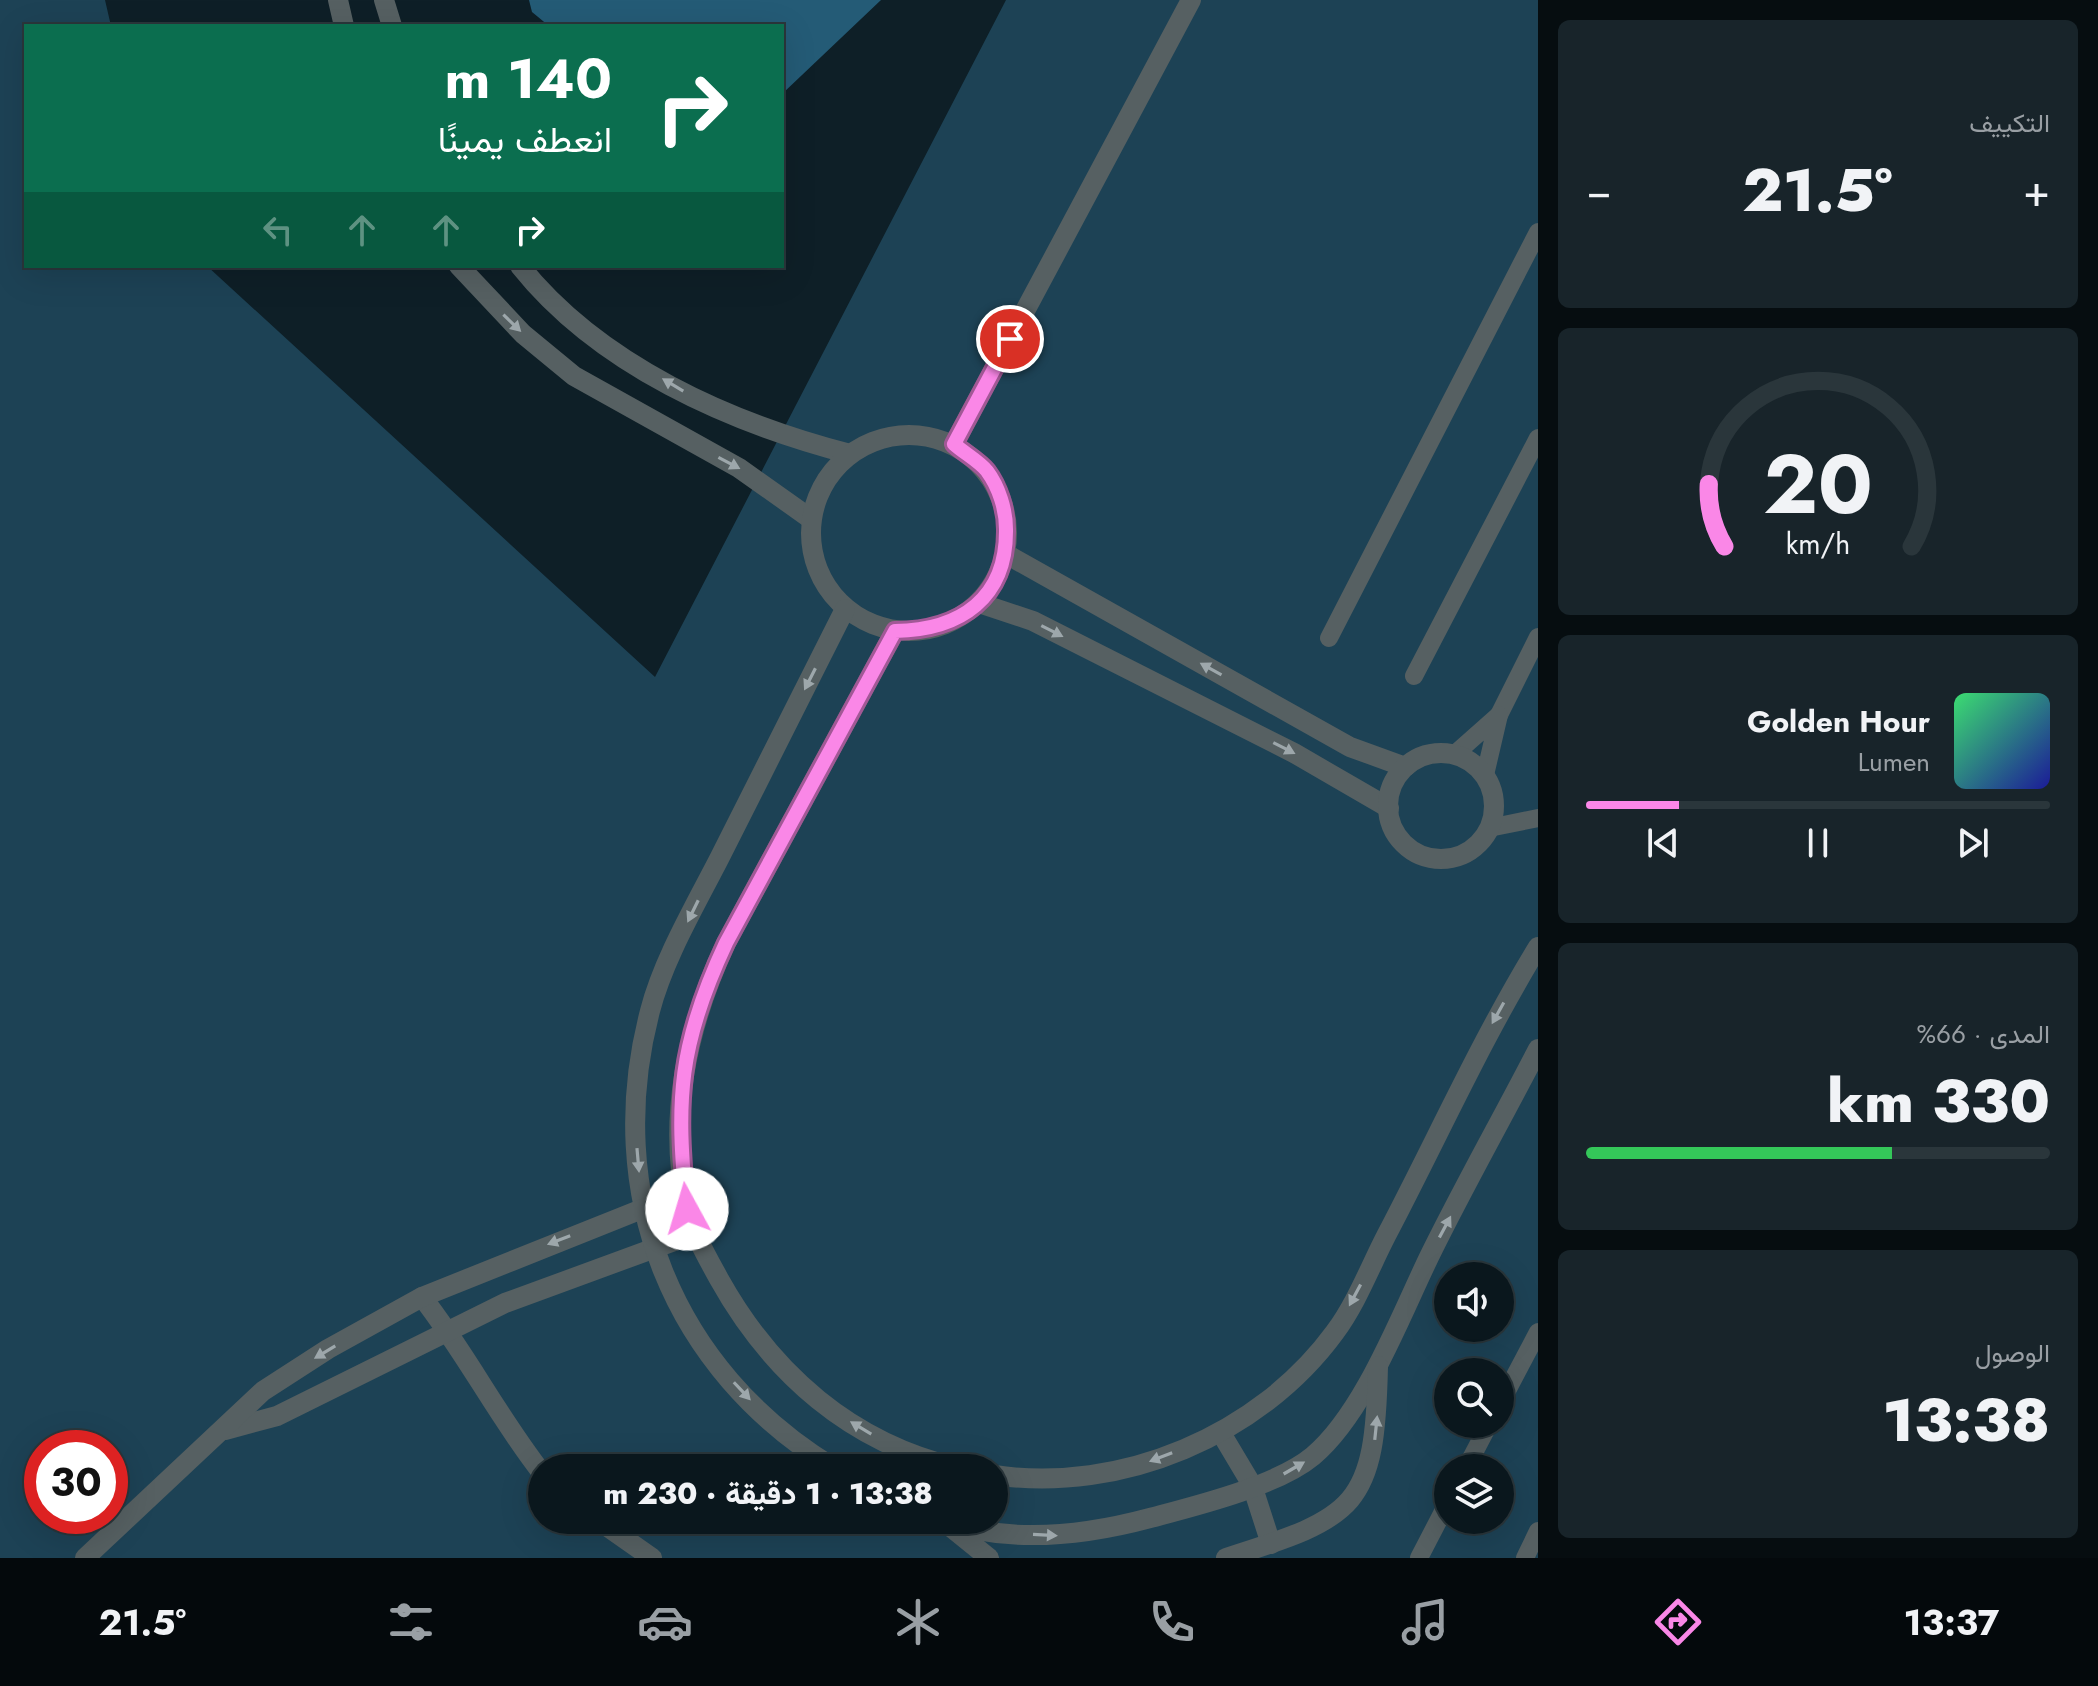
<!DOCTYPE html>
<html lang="ar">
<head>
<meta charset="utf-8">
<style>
	body { margin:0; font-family:Jost,Vazirmatn,sans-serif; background:#18242a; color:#f1f3f6; direction:rtl; height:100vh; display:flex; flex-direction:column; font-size:30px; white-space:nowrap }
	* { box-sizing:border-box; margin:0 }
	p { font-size:26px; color:#999fa4 }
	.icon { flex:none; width:44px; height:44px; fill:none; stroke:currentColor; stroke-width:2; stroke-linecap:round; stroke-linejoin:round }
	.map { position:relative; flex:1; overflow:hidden; direction:ltr }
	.details { display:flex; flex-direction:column; gap:20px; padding:20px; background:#060d10; width:560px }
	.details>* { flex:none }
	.hud { position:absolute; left:24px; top:24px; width:760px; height:244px; border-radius:0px; box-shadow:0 8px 32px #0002,0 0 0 2px #2a363b; direction:rtl; background:#0b6e4f; color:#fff; overflow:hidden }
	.fabs { position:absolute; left:1434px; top:1262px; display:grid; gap:16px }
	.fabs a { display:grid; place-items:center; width:80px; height:80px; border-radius:50%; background:#0a171d; box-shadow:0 8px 32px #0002,0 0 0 2px #2a363b; font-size:40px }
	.speed { position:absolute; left:24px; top:1430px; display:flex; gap:16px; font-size:40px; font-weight:700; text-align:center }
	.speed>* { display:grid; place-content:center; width:104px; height:104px; border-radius:50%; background:#0a171d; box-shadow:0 8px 32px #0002,0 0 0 2px #2a363b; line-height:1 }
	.speed .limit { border:12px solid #d22; background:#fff; color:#111 }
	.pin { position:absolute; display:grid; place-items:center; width:68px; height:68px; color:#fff; margin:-34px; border:4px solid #fff; border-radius:50%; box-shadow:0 2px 8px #0007 }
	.me { position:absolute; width:88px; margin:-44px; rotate:354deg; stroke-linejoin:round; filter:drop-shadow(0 0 6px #0008) }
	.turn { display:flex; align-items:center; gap:28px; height:168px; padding:0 40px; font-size:36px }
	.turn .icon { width:104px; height:104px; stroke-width:2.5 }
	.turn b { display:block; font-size:56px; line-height:68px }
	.lanes { display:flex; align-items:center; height:76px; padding:0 40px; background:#0003; justify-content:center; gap:40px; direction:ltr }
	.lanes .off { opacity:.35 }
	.big { font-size:60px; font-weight:800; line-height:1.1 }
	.details .tile { flex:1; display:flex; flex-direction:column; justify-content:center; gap:12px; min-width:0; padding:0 28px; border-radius:12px; background:#18242a }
	.details .dial { align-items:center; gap:0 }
	.dial svg { height:208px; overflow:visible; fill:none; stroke:#2a363b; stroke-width:7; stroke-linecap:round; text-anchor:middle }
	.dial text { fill:#f1f3f6; stroke:none }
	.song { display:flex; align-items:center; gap:24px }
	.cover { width:96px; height:96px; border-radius:12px; background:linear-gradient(135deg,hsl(140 70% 55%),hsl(240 70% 35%)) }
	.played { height:8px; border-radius:4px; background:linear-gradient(90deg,#fa87e7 20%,#2a363b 20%) }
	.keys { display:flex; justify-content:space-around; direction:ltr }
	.heat { display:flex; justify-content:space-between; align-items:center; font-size:44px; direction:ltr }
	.charge { height:12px; border-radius:6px; background:linear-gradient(90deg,#34c759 66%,#2a363b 0) }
	.trip { position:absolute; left:528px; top:1454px; width:480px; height:80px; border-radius:40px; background:#0a171d; box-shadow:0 8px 32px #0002,0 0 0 2px #2a363b; font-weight:800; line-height:80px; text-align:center; direction:rtl }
	.dock { display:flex; height:128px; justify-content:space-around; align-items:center; background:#04090c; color:#999fa4 }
	.dock .icon { width:56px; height:56px }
	.dock .current { color:#fa87e7 }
	.dock b { font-size:36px; color:#f1f3f6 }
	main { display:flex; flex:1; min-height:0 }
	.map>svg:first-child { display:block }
	.green { fill:#1d4255; fill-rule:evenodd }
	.forest { fill:#245b76 }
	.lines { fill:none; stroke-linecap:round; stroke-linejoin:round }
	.lane { stroke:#566062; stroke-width:18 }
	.street { stroke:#566062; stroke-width:20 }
	.oneway { fill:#9da7ab }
	.route-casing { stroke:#a25896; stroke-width:20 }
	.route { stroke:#fa87e7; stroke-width:14 }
</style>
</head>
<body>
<main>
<section class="details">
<div class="tile"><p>التكييف</p>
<div class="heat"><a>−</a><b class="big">21.5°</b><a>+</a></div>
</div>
<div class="tile dial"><svg viewBox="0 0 100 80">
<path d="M14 69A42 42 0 1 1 86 69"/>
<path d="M14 69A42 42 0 0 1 8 45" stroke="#fa87e7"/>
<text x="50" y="56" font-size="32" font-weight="700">20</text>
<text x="50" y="72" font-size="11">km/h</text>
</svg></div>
<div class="tile">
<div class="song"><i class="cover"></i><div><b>Golden Hour</b><p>Lumen</p></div></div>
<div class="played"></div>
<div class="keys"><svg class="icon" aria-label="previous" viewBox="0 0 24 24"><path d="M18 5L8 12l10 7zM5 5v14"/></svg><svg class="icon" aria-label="pause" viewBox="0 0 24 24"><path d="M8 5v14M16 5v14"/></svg><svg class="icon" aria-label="next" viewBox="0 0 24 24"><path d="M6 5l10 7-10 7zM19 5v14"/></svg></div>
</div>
<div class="tile"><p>المدى · 66%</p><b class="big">330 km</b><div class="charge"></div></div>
<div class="tile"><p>الوصول</p><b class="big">13:38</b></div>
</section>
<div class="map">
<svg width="1538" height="1558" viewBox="0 0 1538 1558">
	<rect width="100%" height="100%" fill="#0e1f27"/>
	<path class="green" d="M0 0H105L111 26H26V266H207L655 677 1006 0H1538V1558H0ZM1448 1276H1500V1328H1448ZM1448 1372H1500V1424H1448ZM42 1448H110V1516H42ZM542 1468H994V1520H542ZM1448 1468H1500V1520H1448Z"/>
	<polygon class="forest" points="529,0 881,0 782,94 782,26 549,26 532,12"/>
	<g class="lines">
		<g class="lane">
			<polyline points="1329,638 1538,232"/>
			<polyline points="1414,676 1538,438"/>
			<polyline points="1499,715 1538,637"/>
			<polyline points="1455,754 1499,715 1485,775"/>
			<polyline points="1489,828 1538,818"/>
			<polyline points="1500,1404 1538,1332"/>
			<polyline points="1466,1468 1489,1424"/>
			<polyline points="1419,1558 1448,1502"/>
			<polyline points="1525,1558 1538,1531"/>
		</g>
		<g class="street">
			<polyline points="338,0 344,26"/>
			<polyline points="384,0 392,26"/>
			<polyline points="459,266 523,334 574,376 739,468 811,519"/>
			<path d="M520 266C599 365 730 423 850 454"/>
			<circle cx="909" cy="533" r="98"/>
			<polyline points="954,444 1191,0"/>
			<polyline points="1006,554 1350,747 1405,767"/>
			<polyline points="979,603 1033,621 1294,753 1389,808"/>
			<path d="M895 631 726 943C687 1027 667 1116 687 1208 693 1233 707 1257 719 1279 772 1374 851 1443 958 1468"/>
			<circle cx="1441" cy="806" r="53"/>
			<path d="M422 1297C466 1353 498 1417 542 1473"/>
			<polyline points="225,1430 277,1416 505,1303 696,1233"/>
			<polyline points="1221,1433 1252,1485 1271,1544"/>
			<path d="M834 1468C672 1370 602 1194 650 1011 663 960 696 904 720 857 762 775 803 692 845 609"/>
			<path d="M994 1475C1121 1494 1260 1435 1335 1332 1356 1304 1370 1267 1386 1236 1437 1139 1481 1040 1538 947"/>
			<polyline points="598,1520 652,1558"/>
			<path d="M941 1520C1007 1544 1083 1536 1150 1518 1195 1506 1277 1486 1313 1456 1365 1412 1401 1314 1431 1253 1465 1184 1503 1117 1538 1049"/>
			<polyline points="947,1524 989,1558"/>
			<polyline points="85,1558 263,1391 328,1349 422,1297 642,1209 686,1198"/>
			<path d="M1226 1558C1357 1517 1375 1507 1378 1366"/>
		</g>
	</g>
	<defs><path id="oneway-solid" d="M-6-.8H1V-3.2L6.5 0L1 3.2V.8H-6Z" transform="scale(2)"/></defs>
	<g class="oneway">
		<use href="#oneway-solid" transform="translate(512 323) rotate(44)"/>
		<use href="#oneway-solid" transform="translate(673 385) rotate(-149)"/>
		<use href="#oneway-solid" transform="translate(729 463) rotate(28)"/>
		<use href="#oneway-solid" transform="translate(1052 631) rotate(27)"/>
		<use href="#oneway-solid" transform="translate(1211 669) rotate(-151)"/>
		<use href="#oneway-solid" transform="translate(810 679) rotate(117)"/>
		<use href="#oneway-solid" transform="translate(1284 748) rotate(27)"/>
		<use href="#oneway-solid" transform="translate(693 911) rotate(116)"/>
		<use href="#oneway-solid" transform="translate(1498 1013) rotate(119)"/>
		<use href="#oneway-solid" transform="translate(638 1160) rotate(85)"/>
		<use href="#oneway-solid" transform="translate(1445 1227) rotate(-62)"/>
		<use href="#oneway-solid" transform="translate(559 1240) rotate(159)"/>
		<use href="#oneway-solid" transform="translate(1355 1295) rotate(118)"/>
		<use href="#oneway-solid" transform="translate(325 1352) rotate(149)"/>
		<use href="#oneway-solid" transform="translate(742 1391) rotate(47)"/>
		<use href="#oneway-solid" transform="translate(861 1428) rotate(-149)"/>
		<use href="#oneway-solid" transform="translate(1376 1428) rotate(-84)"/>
		<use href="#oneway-solid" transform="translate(1161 1457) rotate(159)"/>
		<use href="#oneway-solid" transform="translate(1294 1468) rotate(-30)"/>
		<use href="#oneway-solid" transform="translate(1045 1535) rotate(3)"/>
	</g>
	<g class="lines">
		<g class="route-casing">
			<path id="route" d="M687 1209C675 1100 679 1043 726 943L895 631C961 630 1007 598 1006 529 1006 510 999 487 987 471 979 461 964 453 954 444L1010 339"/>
		</g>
		<use href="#route" class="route"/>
	</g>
</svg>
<div class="fabs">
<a><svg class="icon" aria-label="sound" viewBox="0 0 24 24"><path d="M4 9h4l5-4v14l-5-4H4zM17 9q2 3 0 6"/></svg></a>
<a><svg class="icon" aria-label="search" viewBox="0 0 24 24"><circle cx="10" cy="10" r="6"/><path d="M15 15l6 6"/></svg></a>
<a><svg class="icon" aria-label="layers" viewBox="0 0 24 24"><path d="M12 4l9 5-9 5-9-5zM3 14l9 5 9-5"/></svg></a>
</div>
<div class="speed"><div class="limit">30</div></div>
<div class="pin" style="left:1010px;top:339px;background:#d93025"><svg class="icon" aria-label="arrive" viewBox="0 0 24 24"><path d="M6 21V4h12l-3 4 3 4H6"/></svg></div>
<svg class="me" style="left:687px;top:1209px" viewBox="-20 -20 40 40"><circle r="19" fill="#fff"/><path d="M0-13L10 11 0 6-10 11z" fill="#fa87e7"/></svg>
<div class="trip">13:38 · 1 دقيقة · 230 m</div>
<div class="hud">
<div class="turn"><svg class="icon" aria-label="right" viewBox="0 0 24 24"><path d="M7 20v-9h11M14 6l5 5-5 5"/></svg><div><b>140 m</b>انعطف يمينًا</div></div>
<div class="lanes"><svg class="icon off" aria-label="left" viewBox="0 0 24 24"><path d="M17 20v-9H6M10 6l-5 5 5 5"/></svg><svg class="icon off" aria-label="ahead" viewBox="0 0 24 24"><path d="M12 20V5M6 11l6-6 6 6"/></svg><svg class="icon off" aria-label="ahead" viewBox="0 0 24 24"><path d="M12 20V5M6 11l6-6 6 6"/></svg><svg class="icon" aria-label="right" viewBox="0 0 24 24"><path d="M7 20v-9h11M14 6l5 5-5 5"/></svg></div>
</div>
</div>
</main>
<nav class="dock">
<b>13:37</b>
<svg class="icon current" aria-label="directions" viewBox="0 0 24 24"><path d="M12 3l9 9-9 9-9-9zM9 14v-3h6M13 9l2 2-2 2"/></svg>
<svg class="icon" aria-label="music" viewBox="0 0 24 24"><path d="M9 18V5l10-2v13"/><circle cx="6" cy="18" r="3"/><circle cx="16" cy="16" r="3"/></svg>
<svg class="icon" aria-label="phone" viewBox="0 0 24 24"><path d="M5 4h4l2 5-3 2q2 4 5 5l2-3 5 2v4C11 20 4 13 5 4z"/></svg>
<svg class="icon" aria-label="climate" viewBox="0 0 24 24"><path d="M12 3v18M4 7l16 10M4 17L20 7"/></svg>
<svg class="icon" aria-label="car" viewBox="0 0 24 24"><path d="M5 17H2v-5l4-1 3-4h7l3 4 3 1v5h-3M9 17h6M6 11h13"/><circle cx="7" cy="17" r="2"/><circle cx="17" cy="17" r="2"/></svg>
<svg class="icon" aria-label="filters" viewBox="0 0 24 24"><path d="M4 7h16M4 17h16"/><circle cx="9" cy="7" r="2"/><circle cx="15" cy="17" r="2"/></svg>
<b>21.5°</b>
</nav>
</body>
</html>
